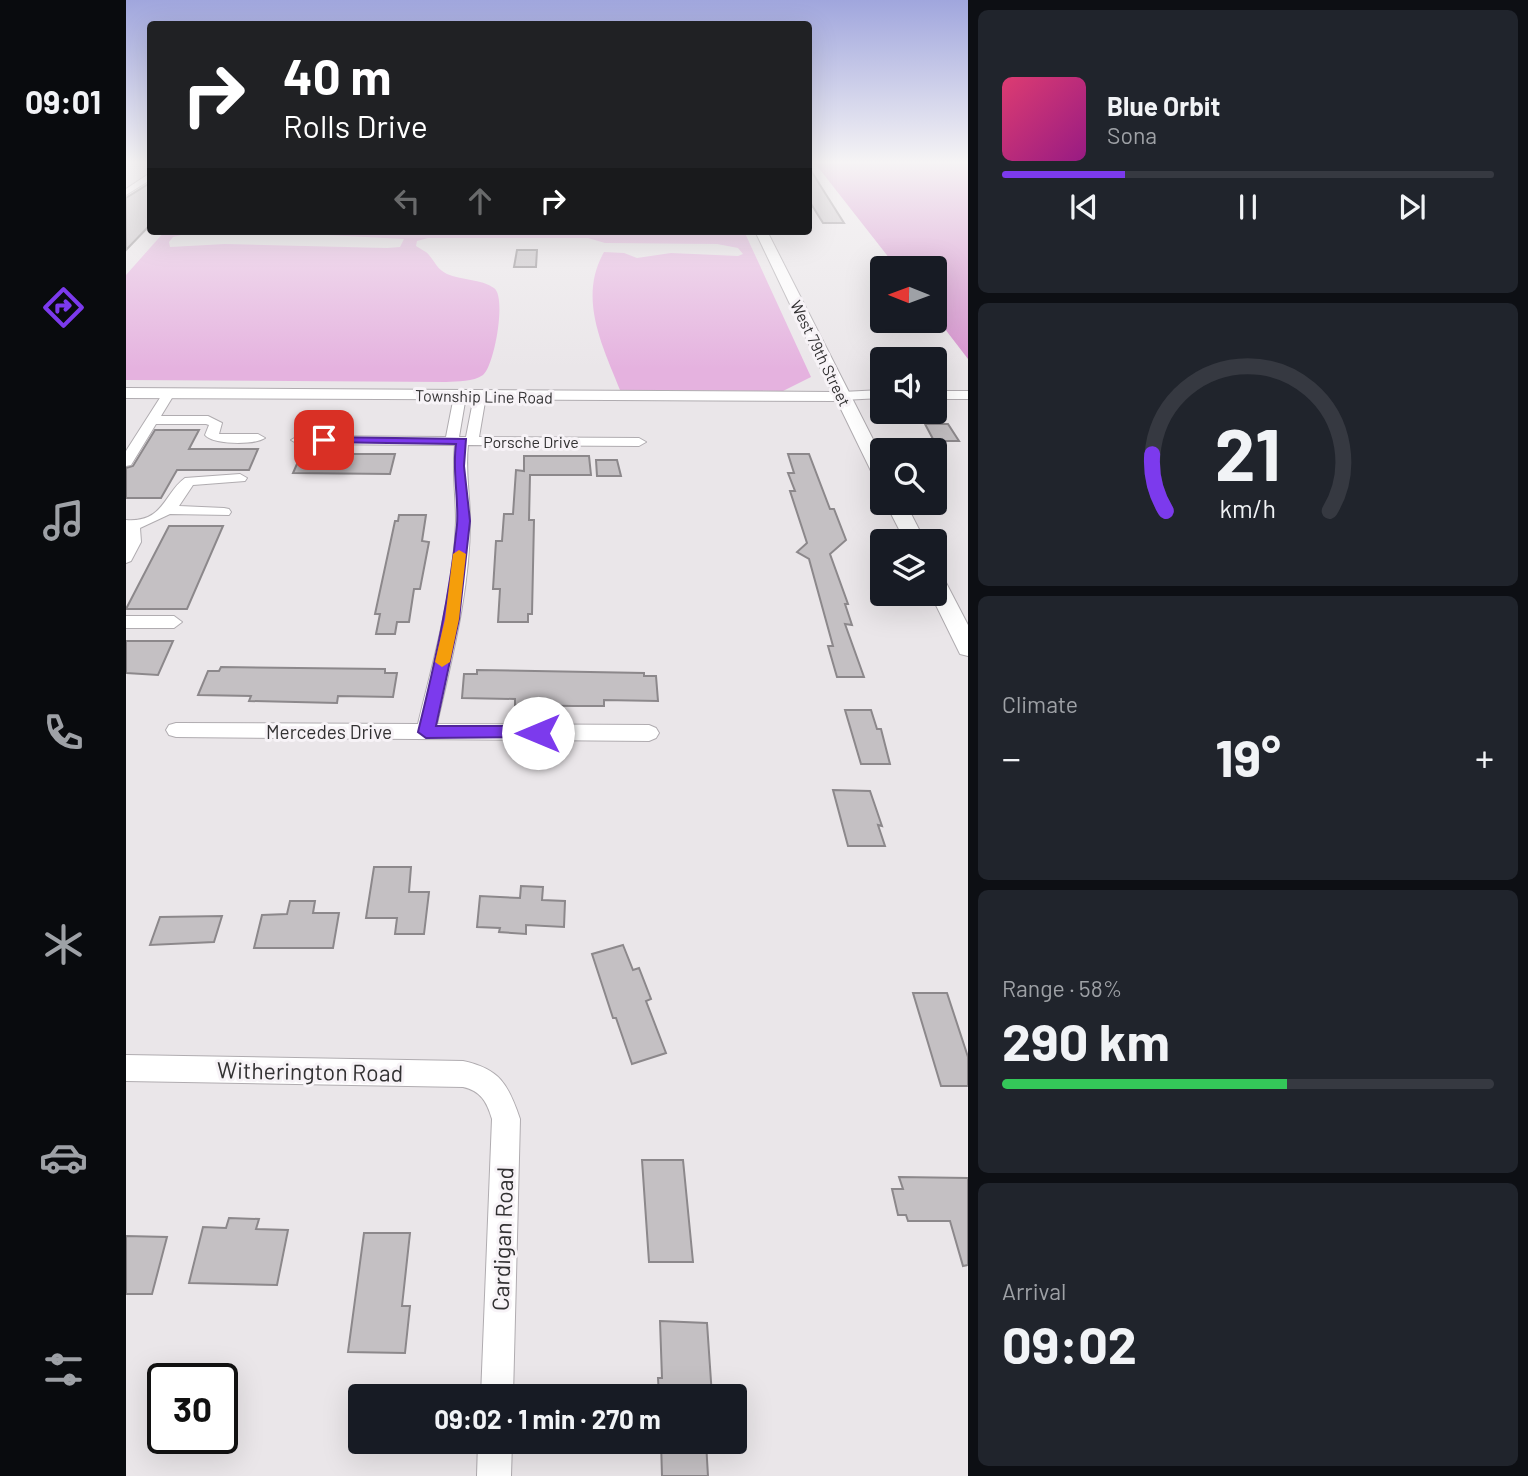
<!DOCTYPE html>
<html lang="en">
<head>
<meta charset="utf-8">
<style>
	body { margin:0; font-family:Barlow,sans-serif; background:#20242c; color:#f1f3f6; height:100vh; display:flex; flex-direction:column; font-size:26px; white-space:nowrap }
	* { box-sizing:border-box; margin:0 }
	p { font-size:23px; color:#9ea1a6 }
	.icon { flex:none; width:38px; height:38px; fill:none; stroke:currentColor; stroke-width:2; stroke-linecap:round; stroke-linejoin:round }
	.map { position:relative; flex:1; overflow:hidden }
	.sheet { display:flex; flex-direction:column; gap:10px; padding:10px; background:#0d0f14; width:560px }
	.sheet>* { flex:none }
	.hud { position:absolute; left:21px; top:21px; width:665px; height:214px; border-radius:7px; box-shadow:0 7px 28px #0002; background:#202124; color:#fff; overflow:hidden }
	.needle { width:46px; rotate:271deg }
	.fabs { position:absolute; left:744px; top:256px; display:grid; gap:14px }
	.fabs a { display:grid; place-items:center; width:77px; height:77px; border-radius:7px; background:#171b24; box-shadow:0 7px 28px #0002; font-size:35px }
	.speed { position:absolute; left:21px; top:1363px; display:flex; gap:14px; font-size:35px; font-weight:700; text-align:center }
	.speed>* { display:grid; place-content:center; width:91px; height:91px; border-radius:50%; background:#171b24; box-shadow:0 7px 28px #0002; line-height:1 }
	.speed .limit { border:4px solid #111; border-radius:10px; background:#fff; color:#111 }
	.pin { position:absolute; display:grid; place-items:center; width:60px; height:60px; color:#fff; margin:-30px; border-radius:14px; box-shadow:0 4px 10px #0006 }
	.me { position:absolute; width:77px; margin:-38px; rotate:270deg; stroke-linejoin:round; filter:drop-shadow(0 0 5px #0008) }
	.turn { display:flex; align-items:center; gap:24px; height:147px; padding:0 21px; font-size:32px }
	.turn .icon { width:91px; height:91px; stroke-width:2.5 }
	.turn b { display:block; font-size:49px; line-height:60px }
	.lanes { display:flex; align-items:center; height:66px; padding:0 21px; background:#0003; justify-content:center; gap:35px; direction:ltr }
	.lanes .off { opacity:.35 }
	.big { font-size:52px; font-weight:700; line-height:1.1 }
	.sheet .card { flex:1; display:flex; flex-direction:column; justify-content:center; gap:10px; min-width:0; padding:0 24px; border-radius:10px; background:#20242c }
	.sheet .dial { align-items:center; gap:0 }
	.dial svg { height:182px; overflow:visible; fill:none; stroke:#363941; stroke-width:7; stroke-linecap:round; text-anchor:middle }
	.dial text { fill:#f1f3f6; stroke:none }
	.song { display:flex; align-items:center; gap:21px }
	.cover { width:84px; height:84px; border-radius:10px; background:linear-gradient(135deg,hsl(340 70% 55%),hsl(310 70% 35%)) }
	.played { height:7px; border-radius:4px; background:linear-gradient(90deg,#7c3aed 25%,#363941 25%) }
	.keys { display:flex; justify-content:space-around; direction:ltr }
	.heat { display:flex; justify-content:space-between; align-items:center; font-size:38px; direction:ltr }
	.charge { height:10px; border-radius:5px; background:linear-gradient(90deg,#34c759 58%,#363941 0) }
	.trip { position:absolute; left:222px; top:1384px; width:399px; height:70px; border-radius:7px; background:#171b24; box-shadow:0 7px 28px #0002; font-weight:700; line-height:70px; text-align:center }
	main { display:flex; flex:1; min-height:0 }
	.tab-bar { display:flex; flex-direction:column; width:126px; justify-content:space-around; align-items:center; background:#090b0e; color:#9ea1a6 }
	.tab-bar .icon { width:49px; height:49px }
	.tab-bar .selected { color:#7c3aed }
	.tab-bar b { font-size:32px; color:#f1f3f6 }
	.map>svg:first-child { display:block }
	.green { fill:#e5b2df }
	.forest { fill:#d691ce }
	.building { fill:#c4c0c3; stroke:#8c888b; stroke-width:2 }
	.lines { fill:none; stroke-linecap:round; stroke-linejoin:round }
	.street-casing { stroke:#b0acb0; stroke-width:2 }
	.secondary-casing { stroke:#b0acb0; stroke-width:2 }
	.street { fill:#fff; fill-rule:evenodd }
	.secondary { fill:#fff; fill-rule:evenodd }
	.route { fill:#7c3aed; stroke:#51269a; stroke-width:2 }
	.slow { fill:#f59e0b }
	.labels { text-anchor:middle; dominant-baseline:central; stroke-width:6; stroke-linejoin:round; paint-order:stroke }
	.far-street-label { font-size:16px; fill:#323132; stroke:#f7f3f7 }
	.street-label { font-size:19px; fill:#323132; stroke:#f7f3f7 }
	.near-street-label { font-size:23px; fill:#323132; stroke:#f7f3f7 }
</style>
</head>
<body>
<main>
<nav class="tab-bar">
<b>09:01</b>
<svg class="icon selected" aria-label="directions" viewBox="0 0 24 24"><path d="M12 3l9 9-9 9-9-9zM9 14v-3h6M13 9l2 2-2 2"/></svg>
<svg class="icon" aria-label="music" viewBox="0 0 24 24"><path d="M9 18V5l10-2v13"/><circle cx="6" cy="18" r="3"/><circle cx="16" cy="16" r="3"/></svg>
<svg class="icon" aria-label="phone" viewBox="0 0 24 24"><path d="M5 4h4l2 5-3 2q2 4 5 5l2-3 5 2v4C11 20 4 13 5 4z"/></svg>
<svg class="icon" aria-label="climate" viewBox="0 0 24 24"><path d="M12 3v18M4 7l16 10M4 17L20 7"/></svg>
<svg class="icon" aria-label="car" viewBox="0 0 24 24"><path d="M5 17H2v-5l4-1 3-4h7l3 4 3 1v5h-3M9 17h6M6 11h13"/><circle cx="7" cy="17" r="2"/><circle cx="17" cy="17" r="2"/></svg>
<svg class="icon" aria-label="filters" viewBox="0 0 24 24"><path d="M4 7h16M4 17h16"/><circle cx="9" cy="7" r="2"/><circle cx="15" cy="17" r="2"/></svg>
</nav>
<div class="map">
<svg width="842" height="1476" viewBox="0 0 842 1476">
	<rect width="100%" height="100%" fill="#eae6e9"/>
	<path class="green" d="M39 231H124L63 233 47 237 43 242 44 247 99 244 261 248 274 247 278 239 163 233 165 231H618L685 377 657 391 494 390C476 345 452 298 478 252L498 253 511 258 545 253 612 256 617 254 612 248 591 244 479 243 462 238H302L291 241 290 246C294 249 300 251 303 255 310 263 311 269 321 274 335 280 355 279 368 288 381 297 368 367 357 375 347 382 332 381 320 382L0 380V275Z"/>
	<polygon class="forest" points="688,162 842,162 842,359 809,316 808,268 771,268"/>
	<g class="building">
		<polygon points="682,166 718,223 697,223 682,199"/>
		<polygon points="24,183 24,225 0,250 0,198"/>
		<polygon points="391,250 411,250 410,267 388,267"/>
		<polygon points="799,424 822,424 833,441 808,441"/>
		<polygon points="29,430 73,430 63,449 132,449 123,470 51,470 35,498 0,498 0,468 7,466"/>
		<polygon points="206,454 269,454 264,474 167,473 174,457 205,457"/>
		<polygon points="662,454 683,454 704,509 708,509 720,540 704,554 722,604 719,604 726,625 719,624 738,677 711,677 702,646 707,646 683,559 671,552 681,543 664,491 669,491 662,473 668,473"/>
		<polygon points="398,456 463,456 465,475 404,475 403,520 408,520 406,614 402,614 402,622 372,622 374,589 367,589 370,541 376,541 378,514 387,514 390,470 398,471"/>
		<polygon points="470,460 491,460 495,476 471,476"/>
		<polygon points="273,515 300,515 296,541 303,542 294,589 288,589 283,622 271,622 269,634 250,634 254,614 249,614 269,521 272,521"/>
		<polygon points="43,526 97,526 61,609 0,609"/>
		<polygon points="0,641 47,641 32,675 0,673"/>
		<polygon points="95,667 259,669 259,673 271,673 267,697 212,696 211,703 123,701 125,696 72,695 82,671 93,671"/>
		<polygon points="351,670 518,673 518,676 530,676 532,701 478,700 478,706 447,706 389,705 389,699 336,698 338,674 351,674"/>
		<polygon points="719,710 745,710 751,729 755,729 764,764 735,764"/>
		<polygon points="707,790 744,791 756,826 752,825 759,846 722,846"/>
		<polygon points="248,867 285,867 283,892 303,892 298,934 269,934 271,918 240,918"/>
		<polygon points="395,886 417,887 416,900 439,901 438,927 400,925 400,934 373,932 374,928 351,927 354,896 394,898"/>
		<polygon points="164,901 189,901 187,913 213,913 207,948 128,948 136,915 161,914"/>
		<polygon points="96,916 88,942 24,945 34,917"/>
		<polygon points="497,945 507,970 513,968 525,999 520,1001 540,1053 506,1064 490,1018 487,1018 466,954"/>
		<polygon points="787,993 821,993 842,1057 842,1086 815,1086"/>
		<polygon points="516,1160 557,1160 567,1262 523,1262"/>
		<polygon points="773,1177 842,1178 842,1265 837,1266 824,1221 782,1221 780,1215 772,1215 766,1189 777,1189"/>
		<polygon points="103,1218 133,1219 130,1229 162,1230 151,1285 63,1283 77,1227 100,1228"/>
		<polygon points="238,1233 284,1233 276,1306 284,1306 279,1353 222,1352"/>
		<polygon points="0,1236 41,1237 26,1294 0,1294"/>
		<polygon points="534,1321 581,1323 586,1396 533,1396 532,1378 536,1378"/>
		<polygon points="535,1442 580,1442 582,1476 536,1476"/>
	</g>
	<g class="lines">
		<g class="street-casing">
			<g id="street">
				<polygon points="21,175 24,175 24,180 0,195 0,189"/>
				<path d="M43 389 49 393 35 416H82L96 423 93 434H132L139 438C129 445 87 445 79 435L83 425 80 424H30L5 465 0 466V451L39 390Z"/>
				<polygon points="756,390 756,398 716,400 710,396 716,392"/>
				<rect x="808" y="391" width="34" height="8"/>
				<path d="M334 392 340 396 333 437H340L348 396 354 392 360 396 353 437 513 438 520 442 513 446 342 445C339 471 344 495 344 521 344 589 326 658 311 724L523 725 530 728 533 733 530 738 523 741 50 737 43 735 40 730 43 725 50 723 292 724C308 658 328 589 330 521 330 495 326 471 329 445L172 444 165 440 172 436 320 437 328 396Z"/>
				<path d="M114 474 121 478 119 481 67 485 53 506 98 508 103 509 105 512 103 515 44 514 14 528 15 542 5 561 0 563V520C38 523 38 493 59 478Z"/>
				<polygon points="0,616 48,616 56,622 48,628 0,628"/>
				<path d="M0 1055 337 1061C374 1069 382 1084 394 1119L387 1396H355L366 1119C361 1102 355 1091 337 1087L0 1081Z"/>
				<polygon points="352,1442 386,1442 385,1476 351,1476"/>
			</g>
		</g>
		<g class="secondary-casing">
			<g id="secondary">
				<polygon points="629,231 641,231 756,457 756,481 747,475 711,401 0,398 0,388 706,392"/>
				<polygon points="759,502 779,502 799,541 779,541"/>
				<polygon points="808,573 816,575 842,625 842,656 834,654 804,593 808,593"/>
			</g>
		</g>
		<use href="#street" class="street"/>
		<use href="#secondary" class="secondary"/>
	</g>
	<linearGradient id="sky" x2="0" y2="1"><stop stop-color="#a0a6dd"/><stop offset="0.44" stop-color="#f6f4f5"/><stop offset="1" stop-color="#f6f4f5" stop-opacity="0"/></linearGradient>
	<rect width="842" height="369" fill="url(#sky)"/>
	<path class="route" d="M198 437 340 439 338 466 344 521 333 619 310 726H412L417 728 420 733 417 737 300 738 292 732C309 663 324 595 331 525 333 498 326 471 330 444L194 442 192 440Z"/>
	<polygon class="slow" points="333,550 340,554 333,619 324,662 316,667 309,662 319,619 327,554"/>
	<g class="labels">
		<g class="far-street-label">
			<text transform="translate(695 353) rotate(64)">West 79th Street</text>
			<text transform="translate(358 396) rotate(1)">Township Line Road</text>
			<text x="405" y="441">Porsche Drive</text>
		</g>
		<g class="street-label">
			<text x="203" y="731">Mercedes Drive</text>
		</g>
		<g class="near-street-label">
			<text transform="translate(184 1071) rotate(1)">Witherington Road</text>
			<text transform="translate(376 1239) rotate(-88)">Cardigan Road</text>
		</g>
	</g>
</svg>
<div class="fabs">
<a><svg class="needle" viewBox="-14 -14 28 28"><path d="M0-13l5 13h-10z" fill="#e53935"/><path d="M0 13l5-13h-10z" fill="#9ea1a6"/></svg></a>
<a><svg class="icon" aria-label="sound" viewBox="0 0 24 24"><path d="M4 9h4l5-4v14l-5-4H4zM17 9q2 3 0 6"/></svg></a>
<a><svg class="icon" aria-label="search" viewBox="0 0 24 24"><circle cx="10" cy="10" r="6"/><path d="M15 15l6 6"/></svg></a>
<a><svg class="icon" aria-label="layers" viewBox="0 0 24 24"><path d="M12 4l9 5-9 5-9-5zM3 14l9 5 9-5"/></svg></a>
</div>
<div class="speed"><div class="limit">30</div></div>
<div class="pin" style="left:198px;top:440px;background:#d93025"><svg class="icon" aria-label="arrive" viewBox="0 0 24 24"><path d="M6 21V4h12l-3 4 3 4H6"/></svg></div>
<svg class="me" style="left:412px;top:733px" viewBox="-20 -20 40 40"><circle r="19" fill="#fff"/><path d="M0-13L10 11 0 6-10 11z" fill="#7c3aed"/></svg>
<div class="trip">09:02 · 1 min · 270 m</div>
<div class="hud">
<div class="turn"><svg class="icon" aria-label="right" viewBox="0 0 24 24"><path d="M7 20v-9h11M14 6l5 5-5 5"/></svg><div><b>40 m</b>Rolls Drive</div></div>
<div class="lanes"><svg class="icon off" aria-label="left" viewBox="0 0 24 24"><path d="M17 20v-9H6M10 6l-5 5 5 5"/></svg><svg class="icon off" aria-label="ahead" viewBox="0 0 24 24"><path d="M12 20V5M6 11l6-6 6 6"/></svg><svg class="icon" aria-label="right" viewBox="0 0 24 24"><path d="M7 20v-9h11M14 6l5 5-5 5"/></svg></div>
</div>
</div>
<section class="sheet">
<div class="card">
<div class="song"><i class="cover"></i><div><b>Blue Orbit</b><p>Sona</p></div></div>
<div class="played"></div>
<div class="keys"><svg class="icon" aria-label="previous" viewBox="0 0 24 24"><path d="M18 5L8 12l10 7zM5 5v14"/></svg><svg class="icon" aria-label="pause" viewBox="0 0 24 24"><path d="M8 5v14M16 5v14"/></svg><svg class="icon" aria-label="next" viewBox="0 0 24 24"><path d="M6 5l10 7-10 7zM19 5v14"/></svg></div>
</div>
<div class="card dial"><svg viewBox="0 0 100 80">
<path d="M14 69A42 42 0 1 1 86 69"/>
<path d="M14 69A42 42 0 0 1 8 44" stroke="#7c3aed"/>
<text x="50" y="56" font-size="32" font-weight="700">21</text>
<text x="50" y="72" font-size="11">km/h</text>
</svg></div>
<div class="card"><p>Climate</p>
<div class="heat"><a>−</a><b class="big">19°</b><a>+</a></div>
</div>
<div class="card"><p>Range · 58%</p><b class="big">290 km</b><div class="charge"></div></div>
<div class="card"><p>Arrival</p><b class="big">09:02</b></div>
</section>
</main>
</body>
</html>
